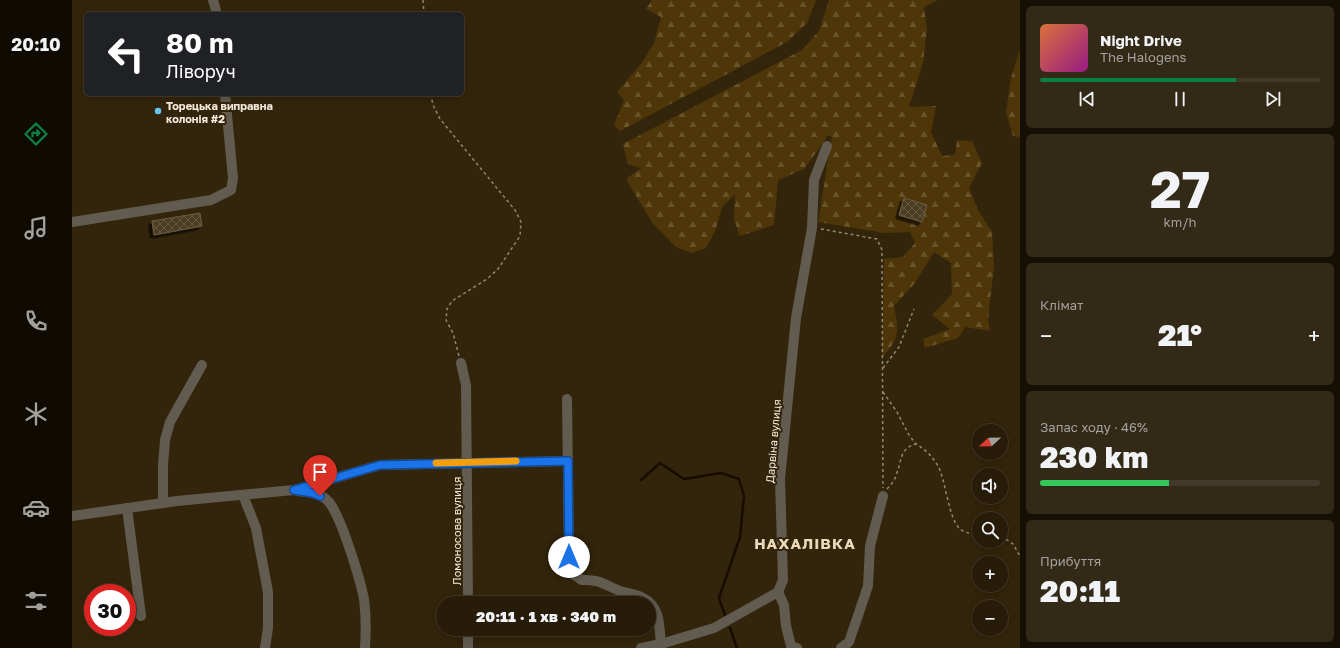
<!DOCTYPE html>
<html lang="uk">
<head>
<meta charset="utf-8">
<style>
	body { margin:0; font-family:"Golos Text",sans-serif; background:#322916; color:#f1f3f6; height:100vh; display:flex; flex-direction:column; font-size:15px; white-space:nowrap }
	* { box-sizing:border-box; margin:0 }
	p { font-size:13px; color:#a4a19c }
	.icon { flex:none; width:22px; height:22px; fill:none; stroke:currentColor; stroke-width:2; stroke-linecap:round; stroke-linejoin:round }
	.map { position:relative; flex:1; overflow:hidden }
	.details { display:flex; flex-direction:column; gap:6px; padding:6px; background:#150f04; width:320px }
	.details>* { flex:none }
	.top-card { position:absolute; left:12px; top:12px; width:380px; height:84px; border-radius:6px; box-shadow:0 2px 10px #0003,0 0 0 1px #423a29; background:#202124; color:#fff; overflow:hidden }
	.needle { width:26px; rotate:248deg }
	.tools { position:absolute; left:900px; top:424px; display:grid; gap:8px }
	.tools a { display:grid; place-items:center; width:36px; height:36px; border-radius:50%; background:#261c08; box-shadow:0 2px 10px #0003,0 0 0 1px #423a29; font-size:20px }
	.speed { position:absolute; left:12px; top:584px; display:flex; gap:8px; font-size:20px; font-weight:700; text-align:center }
	.speed>* { display:grid; place-content:center; width:52px; height:52px; border-radius:50%; background:#261c08; box-shadow:0 2px 10px #0003,0 0 0 1px #423a29; line-height:1 }
	.speed .limit { border:6px solid #d22; background:#fff; color:#111 }
	.pin { position:absolute; display:grid; place-items:center; width:34px; height:34px; color:#fff; margin:-41px -17px; border-radius:50% 50% 50% 0; rotate:-45deg; box-shadow:0 0 4px #0007 }
	.pin .icon { rotate:45deg }
	.me { position:absolute; width:44px; margin:-22px; rotate:0deg; stroke-linejoin:round; filter:drop-shadow(0 0 3px #0008) }
	.turn { display:flex; align-items:center; gap:14px; height:84px; padding:0 16px; font-size:18px }
	.turn .icon { width:52px; height:52px; stroke-width:2.5 }
	.turn b { display:block; font-size:28px; line-height:34px }
	.big { font-size:30px; font-weight:800; line-height:1.1 }
	.details .tile { flex:1; display:flex; flex-direction:column; justify-content:center; gap:6px; min-width:0; padding:0 14px; border-radius:6px; background:#322916 }
	.details .dial { align-items:center; gap:0 }
	.dial b { font-size:52px; line-height:1 }
	.song { display:flex; align-items:center; gap:12px }
	.cover { width:48px; height:48px; border-radius:6px; background:linear-gradient(135deg,hsl(20 70% 55%),hsl(310 70% 35%)) }
	.played { height:4px; border-radius:2px; background:linear-gradient(90deg,#0b8043 70%,#423a29 70%) }
	.keys { display:flex; justify-content:space-around; direction:ltr }
	.heat { display:flex; justify-content:space-between; align-items:center; font-size:22px; direction:ltr }
	.charge { height:6px; border-radius:3px; background:linear-gradient(90deg,#34c759 46%,#423a29 0) }
	.trip { position:absolute; left:364px; top:596px; width:220px; height:40px; border-radius:20px; background:#261c08; box-shadow:0 2px 10px #0003,0 0 0 1px #423a29; font-weight:800; line-height:40px; text-align:center }
	main { display:flex; flex:1; min-height:0 }
	.tabs { display:flex; flex-direction:column; width:72px; justify-content:space-around; align-items:center; background:#0f0b03; color:#a4a19c }
	.tabs .icon { width:28px; height:28px }
	.tabs .selected { color:#0b8043 }
	.tabs b { font-size:18px; color:#f1f3f6 }
	.map>svg:first-child { display:block }
	.forest { fill:url(#forest-firs) }
	.lines { fill:none; stroke-linecap:round; stroke-linejoin:round }
	.stream { stroke:#180b00; stroke-width:2.5 }
	.building { fill:url(#building-cross-hatch); stroke:#6d5c42; filter:url(#shadow) }
	.path { stroke:#928772; stroke-width:1.5; stroke-dasharray:3 3; stroke-linecap:butt }
	.minor { stroke:#625b4f; stroke-width:10 }
	.route-casing { stroke:#114b97; stroke-width:10 }
	.route { stroke:#1a73e8; stroke-width:7 }
	.slow { stroke:#f59e0b; stroke-width:7 }
	.poi-dot { fill:#66c4ef; stroke:#33250b; stroke-width:1.5 }
	.labels { text-anchor:middle; dominant-baseline:central; stroke-width:4; stroke-linejoin:round; paint-order:stroke }
	.poi-label { font-size:11px; font-weight:bold; fill:#f3eadb; stroke:#33250b; text-anchor:start }
	.street-label { font-size:11px; fill:#f3eadb; stroke:#33250b }
	.district-label { font-size:15px; font-weight:bold; letter-spacing:1px; fill:#ecd9bb; stroke:#33250b }
</style>
</head>
<body>
<main>
<nav class="tabs">
<b>20:10</b>
<svg class="icon selected" aria-label="directions" viewBox="0 0 24 24"><path d="M12 3l9 9-9 9-9-9zM9 14v-3h6M13 9l2 2-2 2"/></svg>
<svg class="icon" aria-label="music" viewBox="0 0 24 24"><path d="M9 18V5l10-2v13"/><circle cx="6" cy="18" r="3"/><circle cx="16" cy="16" r="3"/></svg>
<svg class="icon" aria-label="phone" viewBox="0 0 24 24"><path d="M5 4h4l2 5-3 2q2 4 5 5l2-3 5 2v4C11 20 4 13 5 4z"/></svg>
<svg class="icon" aria-label="climate" viewBox="0 0 24 24"><path d="M12 3v18M4 7l16 10M4 17L20 7"/></svg>
<svg class="icon" aria-label="car" viewBox="0 0 24 24"><path d="M5 17H2v-5l4-1 3-4h7l3 4 3 1v5h-3M9 17h6M6 11h13"/><circle cx="7" cy="17" r="2"/><circle cx="17" cy="17" r="2"/></svg>
<svg class="icon" aria-label="filters" viewBox="0 0 24 24"><path d="M4 7h16M4 17h16"/><circle cx="9" cy="7" r="2"/><circle cx="15" cy="17" r="2"/></svg>
</nav>
<div class="map">
<svg width="948" height="648" viewBox="0 0 948 648">
	<defs>
		<pattern id="forest-firs" width="22" height="20" patternUnits="userSpaceOnUse"><rect width="22" height="20" fill="#4e3608"/><path d="M5 1l3.5 6h-7zM16 11l3.5 6h-7z" fill="#68532b"/></pattern>
		<pattern id="building-cross-hatch" width="8" height="8" patternUnits="userSpaceOnUse"><rect width="8" height="8" fill="#4b3c22"/><path d="M0 0l8 8M0 8l8-8" fill="none" stroke="#655842"/></pattern>
		<filter id="shadow"><feDropShadow dx="-3.5" dy="3.5" stdDeviation="0" flood-color="#0009"/></filter>
	</defs>
	<rect width="100%" height="100%" fill="#33250b"/>
	<g class="forest">
		<polygon points="580,0 744,0 735,23 715,42 548,131 542,125 552,100 545,92 569,64 582,43 589,17 574,9"/>
		<path d="M757 0H866L852 7 855 29 851 63 837 107 864 106 859 132 870 156 883 155 885 140 900 141 910 163 897 188 906 210 920 232 922 266 916 319 918 331 893 327 886 338 853 348 851 339 878 329 860 315 880 294 879 263 862 252 843 283 822 306C827 333 828 337 810 358L812 259 831 257 843 243 838 232 813 233 746 222 760 137 755 135 754 139 732 169 706 180 702 225 668 236 662 220 663 194 650 207 644 229 634 248 620 253 604 247 581 224 554 179 569 168 556 164 551 144 730 50 747 31Z"/>
		<polygon points="948,49 948,137 941,136 934,112 939,78"/>
	</g>
	<g class="lines">
		<g class="stream">
			<polyline points="569,480 588,463 612,479 649,473 667,479 672,496 668,537 647,598 653,615"/>
			<polyline points="658,628 665,648"/>
		</g>
	</g>
	<g class="building">
		<polygon points="832,198 855,205 850,222 827,215"/>
		<polygon points="128,213 130,226 82,235 80,221"/>
	</g>
	<g class="lines">
		<g class="path">
			<polyline points="351,0 352,14"/>
			<polyline points="358,94 362,107 368,119 443,210 449,222 448,236 426,269 415,279 380,301 375,309 374,320 381,333 387,356"/>
			<polyline points="749,229 805,239 810,250 811,488"/>
			<polyline points="811,368 827,347 842,309"/>
			<polyline points="811,392 825,412 837,435 844,444"/>
			<path d="M815 489C819 485 823 480 824 475 830 462 827 448 844 444 854 450 860 456 866 466 874 481 876 516 887 528 892 533 900 534 907 535"/>
			<polyline points="929,536 941,544 948,556"/>
		</g>
		<g class="minor">
			<polyline points="141,0 145,14"/>
			<polyline points="0,222 139,200 159,190 161,178 153,94"/>
			<polyline points="389,363 394,385 396,603"/>
			<path d="M495 399 497 557 501 574 510 580C527 579 533 585 548 591 555 593 564 594 571 598 589 607 587 627 589 644"/>
			<path d="M225 491C234 492 250 493 256 501 269 515 288 579 292 599 294 614 294 632 293 648"/>
			<polyline points="171,495 184,528 196,592 196,628 193,648"/>
			<polyline points="91,503 91,465 93,440 98,422 130,365"/>
			<polyline points="55,508 69,616"/>
			<polyline points="0,516 105,501 222,490 308,465 496,461"/>
			<polyline points="706,592 712,605 714,626 719,646 725,648"/>
			<polyline points="396,629 396,648"/>
			<polyline points="569,648 589,644 642,628 706,592 711,580 708,479 724,318 740,228 742,180 755,146"/>
			<polyline points="769,648 777,642 796,586 798,546 811,496"/>
		</g>
	</g>
	<g class="lines">
		<g class="route-casing">
			<polyline id="route" points="248,496 241,493 222,490 308,465 496,461 497,557"/>
		</g>
		<use href="#route" class="route"/>
		<polyline class="slow" points="364,463 444,461"/>
	</g>
	<circle class="poi-dot" cx="86" cy="111" r="4"/>
	<g class="labels">
		<g class="poi-label">
			<text x="94" y="105">Торецька виправна<tspan x="94" dy="13">колонія #2</tspan></text>
		</g>
		<g class="street-label">
			<text transform="translate(701 441) rotate(-85)">Дарвіна вулиця</text>
			<text transform="translate(384 531) rotate(-90)">Ломоносова вулиця</text>
		</g>
		<g class="district-label">
			<text x="733" y="543">НАХАЛІВКА</text>
		</g>
	</g>
</svg>
<div class="tools">
<a><svg class="needle" viewBox="-14 -14 28 28"><path d="M0-13l5 13h-10z" fill="#e53935"/><path d="M0 13l5-13h-10z" fill="#a4a19c"/></svg></a>
<a><svg class="icon" aria-label="sound" viewBox="0 0 24 24"><path d="M4 9h4l5-4v14l-5-4H4zM17 9q2 3 0 6"/></svg></a>
<a><svg class="icon" aria-label="search" viewBox="0 0 24 24"><circle cx="10" cy="10" r="6"/><path d="M15 15l6 6"/></svg></a>
<a>+</a>
<a>−</a>
</div>
<div class="speed"><div class="limit">30</div></div>
<div class="pin" style="left:248px;top:496px;background:#d93025"><svg class="icon" aria-label="arrive" viewBox="0 0 24 24"><path d="M6 21V4h12l-3 4 3 4H6"/></svg></div>
<svg class="me" style="left:497px;top:557px" viewBox="-20 -20 40 40"><circle r="19" fill="#fff"/><path d="M0-13L10 11 0 6-10 11z" fill="#1a73e8"/></svg>
<div class="trip">20:11 · 1 хв · 340 m</div>
<div class="top-card">
<div class="turn"><svg class="icon" aria-label="left" viewBox="0 0 24 24"><path d="M17 20v-9H6M10 6l-5 5 5 5"/></svg><div><b>80 m</b>Ліворуч</div></div>
</div>
</div>
<section class="details">
<div class="tile">
<div class="song"><i class="cover"></i><div><b>Night Drive</b><p>The Halogens</p></div></div>
<div class="played"></div>
<div class="keys"><svg class="icon" aria-label="previous" viewBox="0 0 24 24"><path d="M18 5L8 12l10 7zM5 5v14"/></svg><svg class="icon" aria-label="pause" viewBox="0 0 24 24"><path d="M8 5v14M16 5v14"/></svg><svg class="icon" aria-label="next" viewBox="0 0 24 24"><path d="M6 5l10 7-10 7zM19 5v14"/></svg></div>
</div>
<div class="tile dial"><b>27</b><p>km/h</p></div>
<div class="tile"><p>Клімат</p>
<div class="heat"><a>−</a><b class="big">21°</b><a>+</a></div>
</div>
<div class="tile"><p>Запас ходу · 46%</p><b class="big">230 km</b><div class="charge"></div></div>
<div class="tile"><p>Прибуття</p><b class="big">20:11</b></div>
</section>
</main>
</body>
</html>
